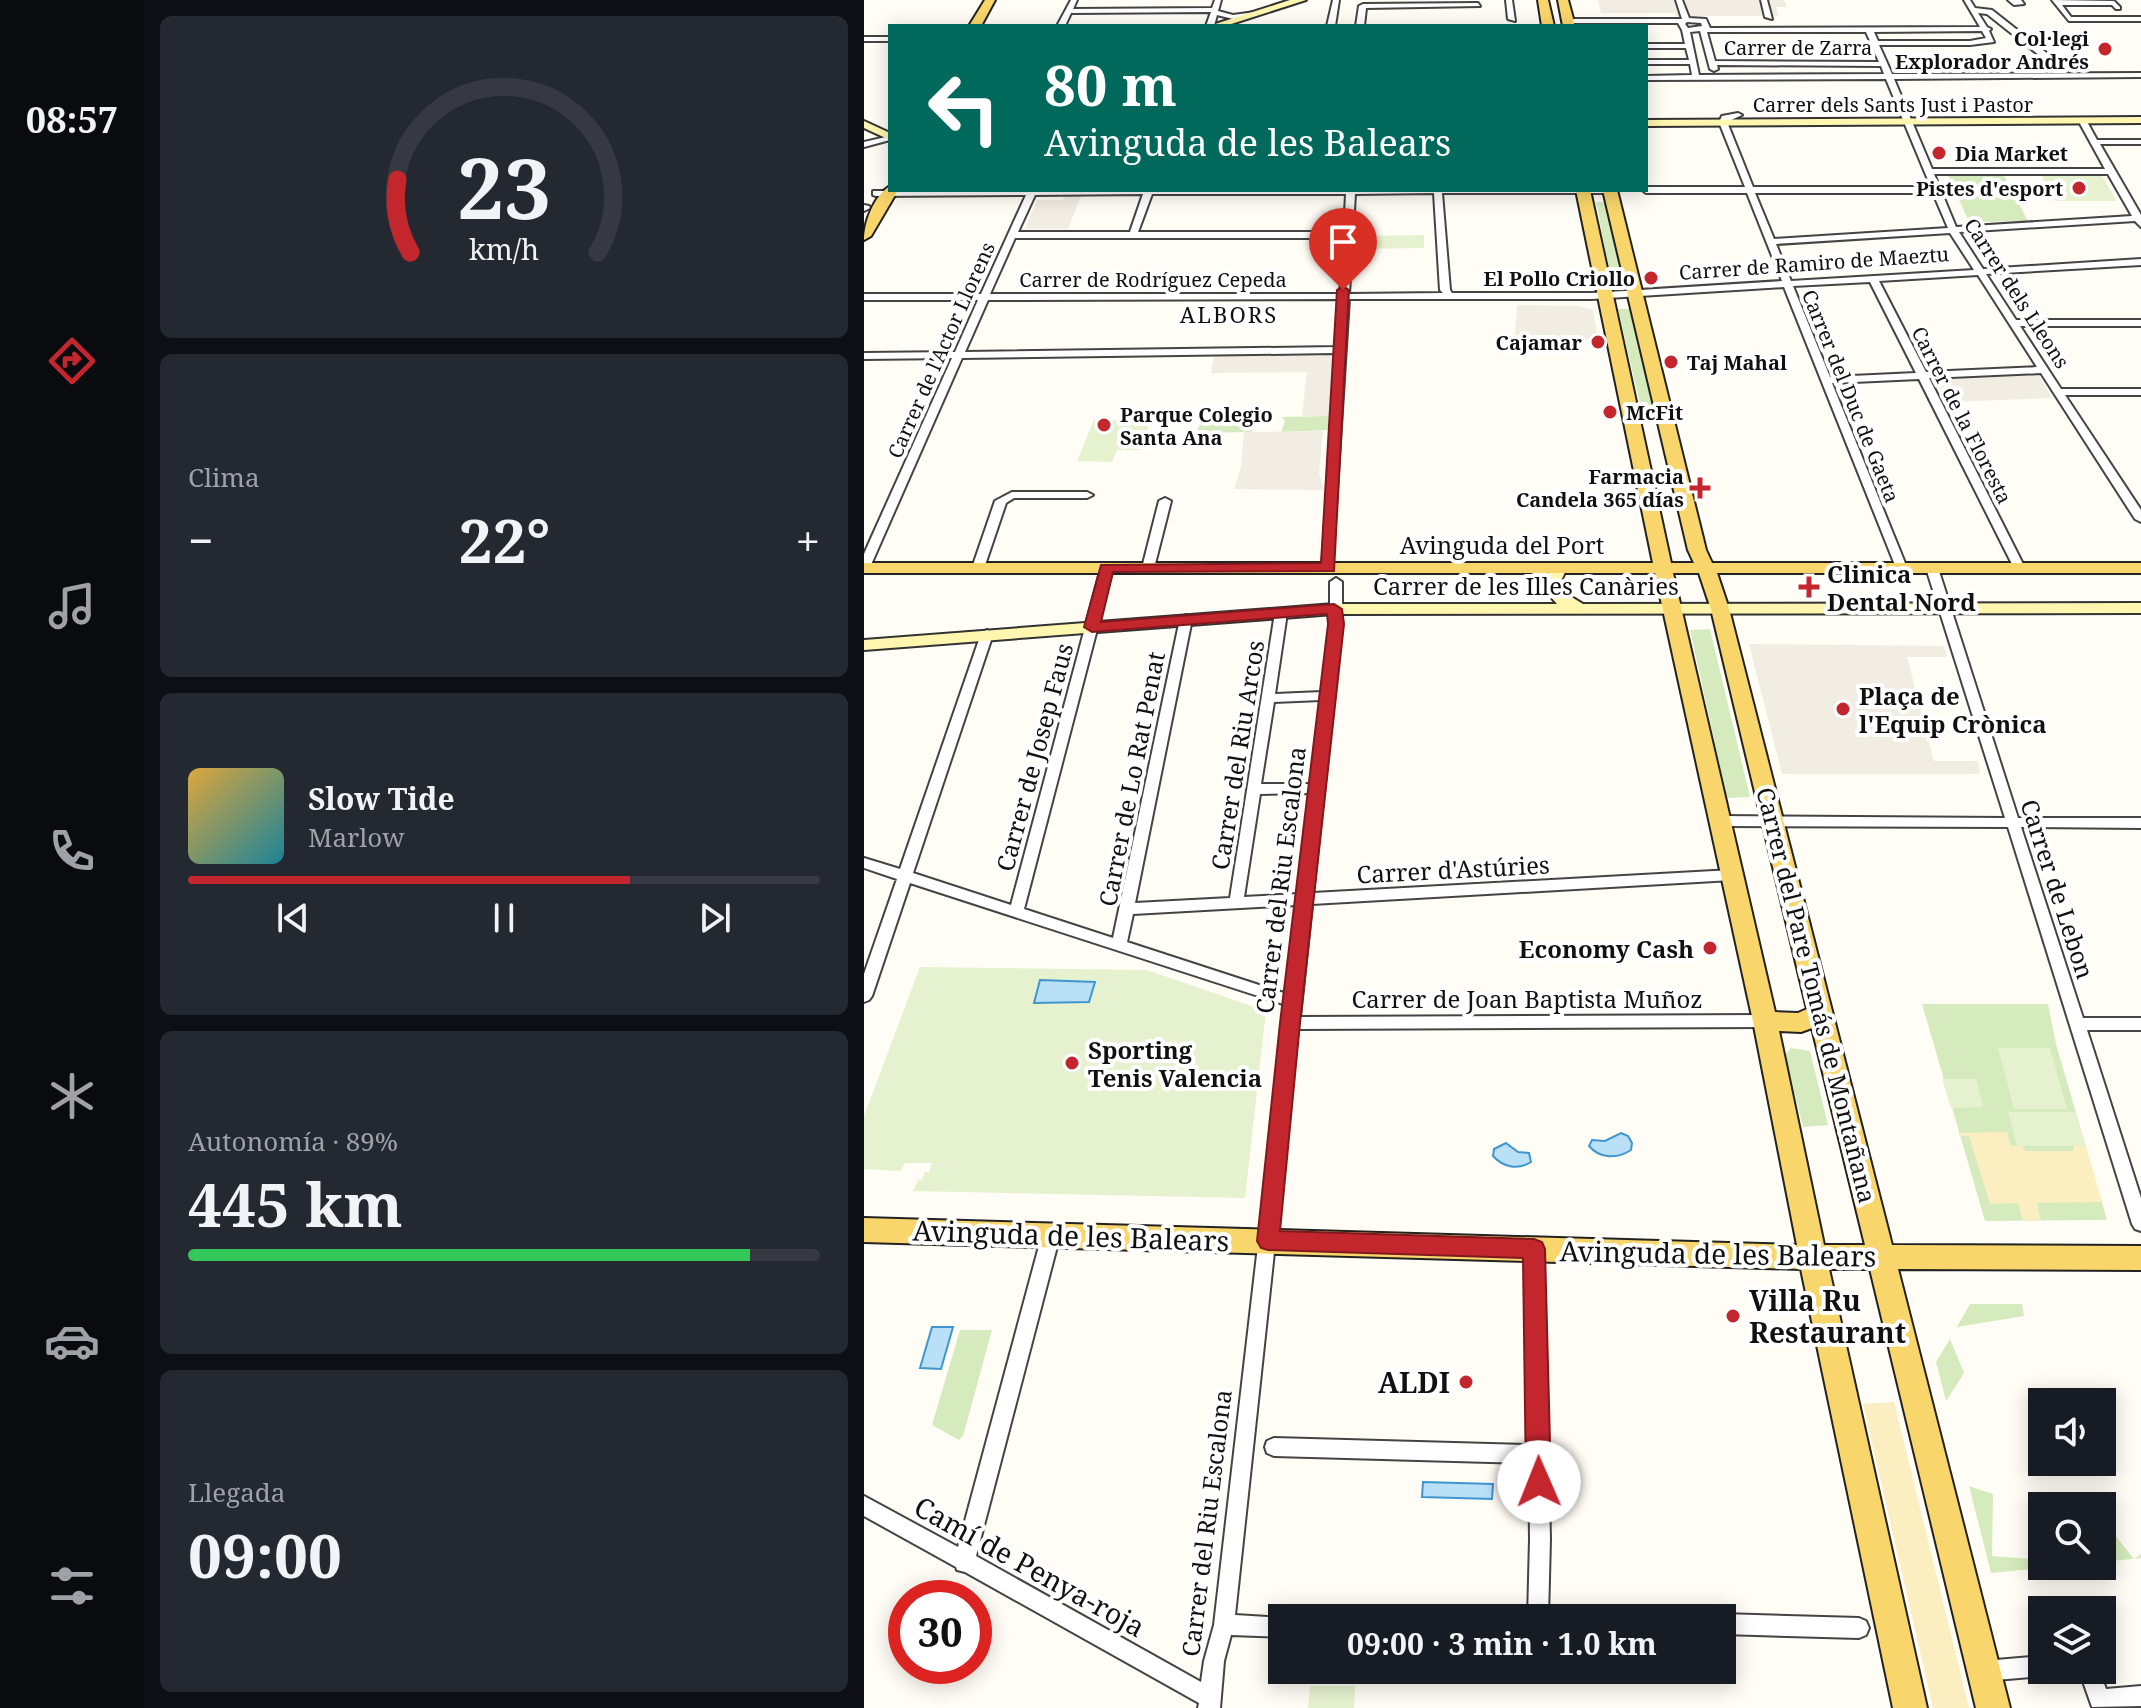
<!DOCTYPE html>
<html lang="es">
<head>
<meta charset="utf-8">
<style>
	body { margin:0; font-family:"Noto Serif",serif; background:#242831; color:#f1f3f6; height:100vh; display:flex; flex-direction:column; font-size:30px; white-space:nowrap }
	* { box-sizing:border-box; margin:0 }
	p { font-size:26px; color:#9ea1a6 }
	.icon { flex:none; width:44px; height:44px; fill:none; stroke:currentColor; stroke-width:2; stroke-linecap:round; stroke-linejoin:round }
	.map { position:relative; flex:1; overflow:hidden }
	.panel { display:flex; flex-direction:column; gap:16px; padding:16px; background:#0d0f14; width:720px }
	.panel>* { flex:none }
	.banner { position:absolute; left:24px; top:24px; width:760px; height:168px; border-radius:0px; box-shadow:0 4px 20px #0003; background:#00695c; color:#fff; overflow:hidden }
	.fabs { position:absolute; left:1164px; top:1388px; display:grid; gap:16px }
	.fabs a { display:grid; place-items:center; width:88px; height:88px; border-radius:0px; background:#171b24; box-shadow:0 4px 20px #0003; font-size:40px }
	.speed { position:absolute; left:24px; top:1580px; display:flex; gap:16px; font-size:40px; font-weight:700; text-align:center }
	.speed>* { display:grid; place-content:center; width:104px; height:104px; border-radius:50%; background:#171b24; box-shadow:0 4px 20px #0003; line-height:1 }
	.speed .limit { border:12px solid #d22; background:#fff; color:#111 }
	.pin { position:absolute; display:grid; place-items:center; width:68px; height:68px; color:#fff; margin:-82px -34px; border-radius:50% 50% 50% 0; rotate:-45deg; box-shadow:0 0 8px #0007 }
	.pin .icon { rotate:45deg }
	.me { position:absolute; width:88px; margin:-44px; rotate:359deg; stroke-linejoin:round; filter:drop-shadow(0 0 6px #0008) }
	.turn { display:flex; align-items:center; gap:28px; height:168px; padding:0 24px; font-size:36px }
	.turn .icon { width:104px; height:104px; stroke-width:2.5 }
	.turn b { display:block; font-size:56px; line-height:68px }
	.big { font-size:60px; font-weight:700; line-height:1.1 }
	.panel .tile { flex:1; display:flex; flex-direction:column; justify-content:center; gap:12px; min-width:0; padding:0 28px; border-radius:12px; background:#242831 }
	.panel .dial { align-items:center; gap:0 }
	.dial svg { height:208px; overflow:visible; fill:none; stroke:#363941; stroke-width:7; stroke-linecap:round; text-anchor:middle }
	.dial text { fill:#f1f3f6; stroke:none }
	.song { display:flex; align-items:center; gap:24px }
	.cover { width:96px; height:96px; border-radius:12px; background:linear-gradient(135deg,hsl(40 70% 55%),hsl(190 70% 35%)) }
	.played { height:8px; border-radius:4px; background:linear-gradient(90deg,#c4262e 70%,#363941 70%) }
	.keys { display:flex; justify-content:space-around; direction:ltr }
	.heat { display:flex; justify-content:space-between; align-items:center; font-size:44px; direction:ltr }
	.charge { height:12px; border-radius:6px; background:linear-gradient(90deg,#34c759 89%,#363941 0) }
	.trip { position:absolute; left:404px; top:1604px; width:468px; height:80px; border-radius:0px; background:#171b24; box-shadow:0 4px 20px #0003; font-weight:700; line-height:80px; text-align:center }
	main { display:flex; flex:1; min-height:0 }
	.dock { display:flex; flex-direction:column; width:144px; justify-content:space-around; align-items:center; background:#090b0e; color:#9ea1a6 }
	.dock .icon { width:56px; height:56px }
	.dock .on { color:#c4262e }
	.dock b { font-size:36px; color:#f1f3f6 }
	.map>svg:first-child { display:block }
	.green { fill:#d5ebbd }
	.sand { fill:#fbeec1 }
	.pitch { fill:#e6f2cf }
	.plaza { fill:#f1ede2 }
	.water { fill:#b9e0f7; stroke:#3f96cf; stroke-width:2 }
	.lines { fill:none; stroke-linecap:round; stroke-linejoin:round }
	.street-casing { stroke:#444; stroke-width:4 }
	.secondary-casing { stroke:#333; stroke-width:4 }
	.primary-casing { stroke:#222; stroke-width:4 }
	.street { fill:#fff; fill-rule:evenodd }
	.secondary { fill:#fff6b0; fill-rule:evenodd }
	.primary { fill:#f9d66b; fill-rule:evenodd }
	.route { fill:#c4262e; stroke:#7f191e; stroke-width:2 }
	.poi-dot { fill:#c4262e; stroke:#fff; stroke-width:3 }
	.labels { text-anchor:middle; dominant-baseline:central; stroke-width:8; stroke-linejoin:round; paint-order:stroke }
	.far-poi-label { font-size:20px; font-weight:bold; fill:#111; stroke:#fff; text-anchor:end }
	.far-street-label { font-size:20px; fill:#111; stroke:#fff }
	.far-neighbourhood-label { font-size:22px; letter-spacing:2px; fill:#111; stroke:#fff }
	.street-label { font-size:24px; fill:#111; stroke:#fff }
	.poi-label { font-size:24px; font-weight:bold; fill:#111; stroke:#fff; text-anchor:start }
	.near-street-label { font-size:28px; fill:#111; stroke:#fff }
	.near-poi-label { font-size:28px; font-weight:bold; fill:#111; stroke:#fff; text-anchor:start }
</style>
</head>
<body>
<main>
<nav class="dock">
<b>08:57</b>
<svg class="icon on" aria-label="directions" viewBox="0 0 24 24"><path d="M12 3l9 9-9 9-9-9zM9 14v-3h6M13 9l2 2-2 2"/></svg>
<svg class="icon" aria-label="music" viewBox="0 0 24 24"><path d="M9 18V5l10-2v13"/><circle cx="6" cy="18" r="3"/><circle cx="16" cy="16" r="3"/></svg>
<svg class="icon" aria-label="phone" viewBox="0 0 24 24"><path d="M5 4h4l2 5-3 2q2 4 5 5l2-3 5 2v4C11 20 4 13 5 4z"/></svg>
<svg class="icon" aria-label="climate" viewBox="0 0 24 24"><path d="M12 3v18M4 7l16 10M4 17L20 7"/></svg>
<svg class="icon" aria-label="car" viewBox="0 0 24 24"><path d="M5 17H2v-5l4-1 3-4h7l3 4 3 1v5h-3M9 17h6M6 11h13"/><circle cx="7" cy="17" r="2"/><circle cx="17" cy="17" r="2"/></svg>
<svg class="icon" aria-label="filters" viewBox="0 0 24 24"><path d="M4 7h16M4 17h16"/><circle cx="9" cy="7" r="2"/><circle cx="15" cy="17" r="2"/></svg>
</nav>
<section class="panel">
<div class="tile dial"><svg viewBox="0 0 100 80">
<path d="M14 69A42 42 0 1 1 86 69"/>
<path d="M14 69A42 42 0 0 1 9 41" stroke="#c4262e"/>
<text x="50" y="56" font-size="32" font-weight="700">23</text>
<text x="50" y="72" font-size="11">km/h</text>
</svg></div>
<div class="tile"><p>Clima</p>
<div class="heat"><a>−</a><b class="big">22°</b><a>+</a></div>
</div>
<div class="tile">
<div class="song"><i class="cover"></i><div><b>Slow Tide</b><p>Marlow</p></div></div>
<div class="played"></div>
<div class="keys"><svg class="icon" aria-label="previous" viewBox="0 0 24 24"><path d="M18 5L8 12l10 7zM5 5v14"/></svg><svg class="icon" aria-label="pause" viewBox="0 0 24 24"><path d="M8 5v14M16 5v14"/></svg><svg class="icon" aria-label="next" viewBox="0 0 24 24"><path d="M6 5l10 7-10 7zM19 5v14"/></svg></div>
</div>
<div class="tile"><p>Autonomía · 89%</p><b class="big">445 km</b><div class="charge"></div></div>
<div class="tile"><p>Llegada</p><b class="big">09:00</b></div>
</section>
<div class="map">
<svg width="1277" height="1708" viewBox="0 0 1277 1708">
	<rect width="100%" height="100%" fill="#fffdf5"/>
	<g class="green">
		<polygon points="1083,173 1139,174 1164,221 1105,222"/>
		<polygon points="732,202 743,202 760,277 747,278"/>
		<polygon points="754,309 766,309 793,412 778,413"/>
		<polygon points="466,416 466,430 417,432 421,421 418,417"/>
		<polygon points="390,417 388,432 332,433 339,418"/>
		<polygon points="846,629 886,797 863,798 826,630"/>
		<polygon points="1058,1004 1184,1004 1192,1044 1243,1220 1121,1221"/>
		<polygon points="927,1048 946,1051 964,1125 939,1127 921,1055"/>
		<polygon points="1106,1304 1158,1304 1160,1316 1093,1327"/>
		<polygon points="96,1330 128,1330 99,1436 95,1440 68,1425"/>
		<polygon points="1086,1339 1100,1373 1082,1401 1072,1362"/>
		<polygon points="1105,1486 1129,1494 1128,1556 1178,1560 1178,1566 1199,1566 1127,1573"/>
		<polygon points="1251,1535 1270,1559 1277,1554 1277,1558 1238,1562 1238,1542"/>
	</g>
	<g class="sand">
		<polygon points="1143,1132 1147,1146 1158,1146 1162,1151 1209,1151 1210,1146 1222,1146 1238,1202 1173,1203 1177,1220 1159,1220 1154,1203 1126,1204 1105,1136 1096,1136 1094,1133"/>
		<polygon points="1030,1402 1105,1708 1069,1708 999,1404"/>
	</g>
	<g class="pitch">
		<polygon points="1178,176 1238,176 1253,201 1191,201"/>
		<polygon points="560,235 560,248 497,249 498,236"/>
		<polygon points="230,420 286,421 276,450 253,450 248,462 213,461"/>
		<polygon points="56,967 283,970 402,1011 381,1198 49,1191 54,1180 58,1180 61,1172 65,1172 68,1163 41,1163 36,1171 0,1169 0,1116"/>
		<polygon points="1134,1048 1186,1048 1203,1109 1150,1109"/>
		<polygon points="1078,1079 1112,1079 1119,1107 1087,1108"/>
		<polygon points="1144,1112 1212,1112 1222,1146 1153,1146"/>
		<polygon points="446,1686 491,1686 490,1708 444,1708"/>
	</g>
	<g class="plaza">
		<polygon points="734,0 920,0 923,7 912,7 915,16 811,16 810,13 737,13"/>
		<polygon points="200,196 217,196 204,229 161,229 173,200 199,200"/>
		<polygon points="653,305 715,306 729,310 734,339 664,340 663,336 651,336"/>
		<polygon points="472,353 470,416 438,416 443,372 347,373 350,355"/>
		<polygon points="1174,374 1188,398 1084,402 1070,380"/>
		<polygon points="459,431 455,473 460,490 370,489 377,467 380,432"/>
		<polygon points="885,644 1080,646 1083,657 1043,657 1070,761 1114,761 1116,774 918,774"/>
	</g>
	<g class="water">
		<polygon points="176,980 231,982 225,1002 170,1003"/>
		<path d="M757 1133 764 1136 768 1143 767 1150C753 1159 736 1159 725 1146L728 1140 741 1141Z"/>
		<path d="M642 1143 654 1152 665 1153 667 1162C654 1170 640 1168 629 1156L630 1149Z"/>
		<polygon points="68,1327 89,1327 77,1369 56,1368"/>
		<polygon points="559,1482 629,1484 628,1499 558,1497"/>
	</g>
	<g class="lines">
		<g class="street-casing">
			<g id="street">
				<polygon points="207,0 213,0 209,9 348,8 351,0 357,0 354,11 369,15 391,12 395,14 369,19 353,15 350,26 342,26 347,12 207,13 201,26 193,26"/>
				<polygon points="469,0 475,0 471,26 463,26"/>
				<polygon points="642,0 648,0 651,21 644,19"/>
				<path d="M812 0H818L825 18 842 19 846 28 1116 27 1100 0H1106L1111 8 1128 10 1199 66V70L1189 71 1190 67 1123 14 1114 13 1123 27 1127 29 1125 31 1130 42 1106 45H1015L1028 74 1277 73V77L1030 79 1068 169H1241L1214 120 1218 118H1221L1233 140H1277V144H1236L1277 215V227L1271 221 1095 232 1119 269 1277 259V265L1122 274 1152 320H1277V326H1156L1197 389H1277V395H1201L1277 510V522L1271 519 1177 373 1065 378 1161 568 1159 570H1151L1055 379 968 383 1043 568 1041 570H1033L920 287 728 299H485L468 570 464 571 458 568 472 353 98 358 6 567 0 570V554L88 358 0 359V353L91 352 114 300H0V294H117L162 195 12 196 9 195V191L749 190 745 193H578L586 290 588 293H728L918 281 883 193H782L778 190H782V187H881L855 122 858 116 874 113 878 115 863 122 889 187H1067L1022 79 782 80V76L828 75 826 64H782V60H825L822 48H782V44H821L818 30 814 23H704L700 21 704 19H818ZM823 22 837 23 838 26 824 28 821 24ZM836 31 846 69 850 71 854 69 853 65 1017 66 1020 74 835 75 826 32ZM1118 31 1122 38 1106 41H1014L1010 32ZM843 32H1002L1015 62 851 61ZM1070 174H1244L1268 216 1092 227ZM570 193 576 290 579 293 485 294 491 194ZM891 193H1069L1084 228 910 239ZM279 194 266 232H154L171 195ZM288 194H482L480 232H274ZM1086 233 1110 270 927 281 912 244ZM151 238H480L476 294H126ZM1114 275 1173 367 1062 372 1015 281ZM1006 282 1052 373 966 377 929 286ZM476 299 473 347 101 352 124 300Z"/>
				<polygon points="897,0 903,0 908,19 901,17"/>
				<polygon points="1144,0 1157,0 1160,4 1150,5"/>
				<polygon points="1188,0 1250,1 1256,7 1256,9 1252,9 1248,5 1198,5 1207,17 1277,17 1277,21 1205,21"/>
				<polygon points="614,3 616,6 502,8 500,26 492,26 495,6 499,4"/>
				<rect x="0" y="37" width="26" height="4"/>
				<polygon points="26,136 26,140 0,147 0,142"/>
				<polygon points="0,205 5,206 6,208 0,211"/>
				<polygon points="148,492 223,492 229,495 223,498 150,498 142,503 120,568 114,571 110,570 108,568 131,501"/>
				<polygon points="301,498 307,501 290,568 284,571 280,570 278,568 295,501"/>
				<path d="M243 565 249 568 160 909 249 938 316 619 322 615 328 619 271 903 366 898 411 613 417 609 423 613 411 694 458 692 466 624V582L472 578 478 582V624L449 893 868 870 875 875 868 880 448 904 436 1017 901 1015 906 1017 909 1021 906 1025 901 1027 434 1029 371 1615 421 1618H418V1637L367 1635 360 1661 356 1708H334L335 1703 101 1572 93 1570 92 1567 0 1516V1496L94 1547 178 1235 181 1230 187 1228 193 1230 196 1235 112 1556 337 1682 340 1661 350 1625 422 1005 46 883 8 996 5 1000 0 1002V974L33 879 0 868V858L36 869 117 634 123 630 129 634 49 873 147 905 237 568ZM457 700 447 784H397L410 702ZM446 793 435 894 380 897 396 794ZM433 905 423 994 263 942 269 914Z"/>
				<polygon points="1068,565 1074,568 1154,818 1277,818 1277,828 1157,827 1219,1018 1277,1018 1277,1030 1223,1030 1277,1198 1277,1231 1271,1229 1268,1224 1144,827 857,826 850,821 857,816 1141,818 1062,568"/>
				<polygon points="670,1241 676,1244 679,1249 686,1539 684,1618 664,1618 666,1539 665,1463 410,1456 403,1453 401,1447 403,1441 410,1438 665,1445 661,1249 664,1244"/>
				<polygon points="858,1614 995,1618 1002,1621 1005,1628 1002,1635 995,1638 858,1634 858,1618 850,1618"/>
				<polygon points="1178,1656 1178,1670 1187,1670 1185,1673 1178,1676 1120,1681 1113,1678 1110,1671 1113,1664 1120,1661"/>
				<polygon points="1215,1670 1235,1670 1242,1689 1277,1686 1277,1706 1228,1707"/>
			</g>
		</g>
		<g class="secondary-casing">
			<g id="secondary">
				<polygon points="426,0 442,0 361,26 345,26"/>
				<polygon points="1277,117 1277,123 782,126 782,120"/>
				<polygon points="0,121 26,133 26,140 0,128"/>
				<polygon points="695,563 703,568 696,583 696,590 719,604 1277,603 1277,613 470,614 0,650 0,640 470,604 693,604 679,588 687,568"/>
			</g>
		</g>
		<g class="primary-casing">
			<g id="primary">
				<polygon points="121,0 131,0 117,26 105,26"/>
				<polygon points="674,0 684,0 690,26 678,26"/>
				<polygon points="694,0 704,0 711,26 699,26"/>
				<path d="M26 186V190H34L7 236 0 240C0 222 10 196 26 186Z"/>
				<path d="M712 190H726L807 563H830L824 550 739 190H753L842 550 848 563H1277V573H853L865 609 1028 1245 1277 1246V1270L1034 1269 1146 1708H1112L1006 1269H965L1063 1708H1029L937 1269 0 1242V1218L933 1245 889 1021 791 573H0V563H789ZM809 573H835L847 609 943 1009 934 1013 911 1012ZM948 1028 1001 1245H960L915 1031 937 1032Z"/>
			</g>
		</g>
		<use href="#street" class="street"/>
		<use href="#secondary" class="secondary"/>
		<use href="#primary" class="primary"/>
	</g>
	<polygon class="route" points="479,286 485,290 470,571 249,572 237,622 470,604 478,609 480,624 436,1023 416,1231 670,1239 678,1242 681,1249 687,1482 683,1491 675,1494 666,1491 662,1482 659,1258 404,1250 397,1248 393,1241 416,1023 464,624 463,614 228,632 220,627 237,565 457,563 473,290"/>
	<g class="poi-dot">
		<circle cx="1241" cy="49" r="8"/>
		<circle cx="1075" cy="153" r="8"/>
		<circle cx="1215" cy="188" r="8"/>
		<circle cx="787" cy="278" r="8"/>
		<circle cx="734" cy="342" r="8"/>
		<circle cx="807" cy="362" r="8"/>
		<circle cx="746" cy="412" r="8"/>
		<circle cx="240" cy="425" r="8"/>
		<path d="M832 476h8v8h8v8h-8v8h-8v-8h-8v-8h8z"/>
		<path d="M941 575h8v8h8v8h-8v8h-8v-8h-8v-8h8z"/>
		<circle cx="979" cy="709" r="8"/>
		<circle cx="846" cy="948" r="8"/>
		<circle cx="208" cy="1063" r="8"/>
		<circle cx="869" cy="1316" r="8"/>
		<circle cx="602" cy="1382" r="8"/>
	</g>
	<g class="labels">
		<g class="far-poi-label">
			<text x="1225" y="38">Col·legi<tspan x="1225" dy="23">Explorador Andrés</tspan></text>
			<text x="1091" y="153" text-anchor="start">Dia Market</text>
			<text x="1199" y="188">Pistes d'esport</text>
			<text x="771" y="278">El Pollo Criollo</text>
			<text x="718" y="342">Cajamar</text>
			<text x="823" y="362" text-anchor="start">Taj Mahal</text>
			<text x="762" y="412" text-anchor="start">McFit</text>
			<text x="256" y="414" text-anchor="start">Parque Colegio<tspan x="256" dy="23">Santa Ana</tspan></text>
			<text x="820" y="476">Farmacia<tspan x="820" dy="23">Candela 365 días</tspan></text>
		</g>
		<g class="far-street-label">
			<text x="934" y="47">Carrer de Zarra</text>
			<text x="1029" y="104">Carrer dels Sants Just i Pastor</text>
			<text transform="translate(950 263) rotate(-4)">Carrer de Ramiro de Maeztu</text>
			<text x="289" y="279">Carrer de Rodríguez Cepeda</text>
			<text transform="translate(1153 293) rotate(57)">Carrer dels Lleons</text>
			<text transform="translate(77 350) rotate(-66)">Carrer de l'Actor Llorens</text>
			<text transform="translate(987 396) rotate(68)">Carrer del Duc de Gaeta</text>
			<text transform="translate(1098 415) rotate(63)">Carrer de la Floresta</text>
		</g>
		<g class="far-neighbourhood-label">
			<text x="365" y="314">ALBORS</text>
		</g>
		<g class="street-label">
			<text x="638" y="544">Avinguda del Port</text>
			<text x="662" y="585">Carrer de les Illes Canàries</text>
			<text transform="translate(373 755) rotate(-81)">Carrer del Riu Arcos</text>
			<text transform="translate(170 757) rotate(-75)">Carrer de Josep Faus</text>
			<text transform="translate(267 779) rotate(-79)">Carrer de Lo Rat Penat</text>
			<text transform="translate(589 869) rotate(-3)">Carrer d'Astúries</text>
			<text transform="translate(416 880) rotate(-83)">Carrer del Riu Escalona</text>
			<text transform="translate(1194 889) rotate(72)">Carrer de Lebon</text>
			<text transform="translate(953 995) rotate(76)">Carrer del Pare Tomás de Montañana</text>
			<text x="663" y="998">Carrer de Joan Baptista Muñoz</text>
			<text transform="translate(342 1523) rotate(-83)">Carrer del Riu Escalona</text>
		</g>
		<g class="poi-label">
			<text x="963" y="573">Clinica<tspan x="963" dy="28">Dental Nord</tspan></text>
			<text x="995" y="695">Plaça de<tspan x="995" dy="28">l'Equip Crònica</tspan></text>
			<text x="830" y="948" text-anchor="end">Economy Cash</text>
			<text x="224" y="1049">Sporting<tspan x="224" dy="28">Tenis Valencia</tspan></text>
		</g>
		<g class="near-street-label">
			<text transform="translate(207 1235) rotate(2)">Avinguda de les Balears</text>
			<text transform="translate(854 1253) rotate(1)">Avinguda de les Balears</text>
			<text transform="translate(166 1566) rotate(29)">Camí de Penya-roja</text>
		</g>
		<g class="near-poi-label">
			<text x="885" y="1300">Villa Ru<tspan x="885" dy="32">Restaurant</tspan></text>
			<text x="586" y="1382" text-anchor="end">ALDI</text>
		</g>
	</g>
</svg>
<div class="fabs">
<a><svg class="icon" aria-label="sound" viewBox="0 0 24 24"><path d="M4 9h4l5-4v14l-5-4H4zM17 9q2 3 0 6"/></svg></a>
<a><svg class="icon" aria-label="search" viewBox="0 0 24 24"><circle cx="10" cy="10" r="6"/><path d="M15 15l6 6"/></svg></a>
<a><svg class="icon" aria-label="layers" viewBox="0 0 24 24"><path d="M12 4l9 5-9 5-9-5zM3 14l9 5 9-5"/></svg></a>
</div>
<div class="speed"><div class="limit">30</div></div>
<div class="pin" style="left:479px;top:290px;background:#d93025"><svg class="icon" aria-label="arrive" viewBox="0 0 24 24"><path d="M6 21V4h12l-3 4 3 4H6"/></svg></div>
<svg class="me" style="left:675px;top:1482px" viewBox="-20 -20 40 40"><circle r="19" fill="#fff"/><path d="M0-13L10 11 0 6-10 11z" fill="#c4262e"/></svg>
<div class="trip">09:00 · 3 min · 1.0 km</div>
<div class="banner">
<div class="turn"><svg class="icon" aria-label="left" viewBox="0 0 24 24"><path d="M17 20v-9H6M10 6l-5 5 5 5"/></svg><div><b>80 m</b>Avinguda de les Balears</div></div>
</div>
</div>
</main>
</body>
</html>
